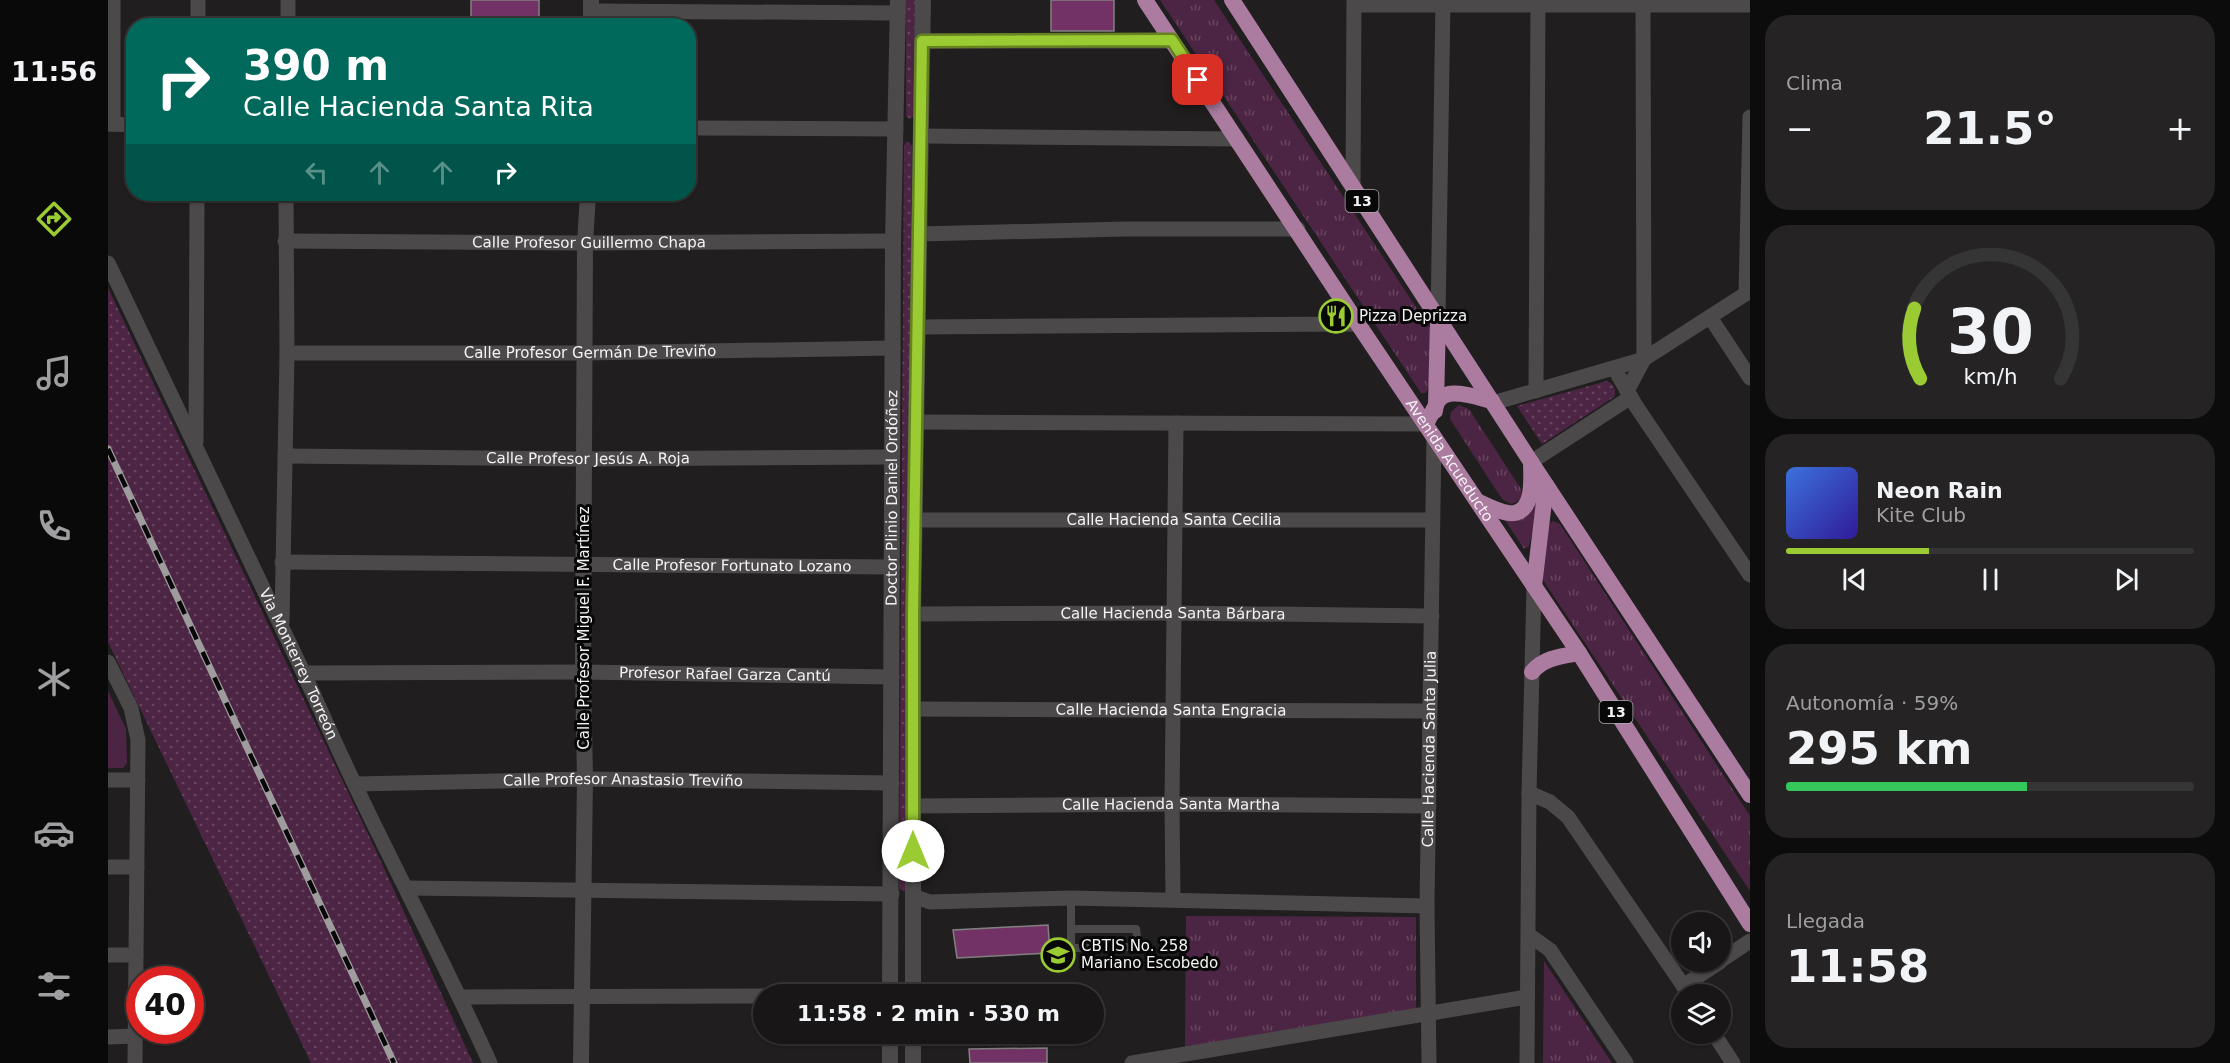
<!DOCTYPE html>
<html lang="es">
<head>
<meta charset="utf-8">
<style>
	body { margin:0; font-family:"DejaVu Sans",sans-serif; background:#252324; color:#f1f3f6; height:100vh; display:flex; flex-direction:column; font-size:22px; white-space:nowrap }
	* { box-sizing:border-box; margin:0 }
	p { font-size:20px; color:#9f9fa1 }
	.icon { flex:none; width:33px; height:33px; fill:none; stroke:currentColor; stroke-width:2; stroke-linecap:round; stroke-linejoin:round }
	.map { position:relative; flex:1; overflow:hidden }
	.sheet { display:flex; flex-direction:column; gap:15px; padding:15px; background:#0d0c0d; width:480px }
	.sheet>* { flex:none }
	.hud { position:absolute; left:18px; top:18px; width:570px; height:183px; border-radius:24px; box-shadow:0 2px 4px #0004,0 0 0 2px #363536; background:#00695c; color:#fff; overflow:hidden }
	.controls { position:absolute; left:1563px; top:912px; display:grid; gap:12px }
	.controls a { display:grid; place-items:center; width:60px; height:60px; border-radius:50%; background:#181617; box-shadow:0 2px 4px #0004,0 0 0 2px #363536; font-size:30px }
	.speed { position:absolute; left:18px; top:966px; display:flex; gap:12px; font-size:30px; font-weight:700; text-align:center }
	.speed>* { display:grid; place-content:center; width:78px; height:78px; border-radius:50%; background:#181617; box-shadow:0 2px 4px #0004,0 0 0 2px #363536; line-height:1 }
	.speed .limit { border:9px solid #d22; background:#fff; color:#111 }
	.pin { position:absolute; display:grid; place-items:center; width:51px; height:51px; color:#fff; margin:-26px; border-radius:12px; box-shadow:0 3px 9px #0006 }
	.me { position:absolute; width:66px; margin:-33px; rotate:0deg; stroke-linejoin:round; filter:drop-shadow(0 0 4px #0008) }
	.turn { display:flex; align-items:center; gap:21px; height:126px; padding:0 18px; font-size:27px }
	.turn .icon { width:78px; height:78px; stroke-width:2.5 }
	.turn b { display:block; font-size:42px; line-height:51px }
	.lanes { display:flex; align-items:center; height:57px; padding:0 18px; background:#0003; justify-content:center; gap:30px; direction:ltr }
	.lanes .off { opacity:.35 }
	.big { font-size:45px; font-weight:700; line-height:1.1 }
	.sheet .tile { flex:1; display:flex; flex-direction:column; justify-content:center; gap:9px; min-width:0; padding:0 21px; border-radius:24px; background:#252324 }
	.sheet .dial { align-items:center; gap:0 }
	.dial svg { height:156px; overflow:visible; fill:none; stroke:#363536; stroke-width:7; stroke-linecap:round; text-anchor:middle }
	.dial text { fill:#f1f3f6; stroke:none }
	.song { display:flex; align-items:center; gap:18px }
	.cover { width:72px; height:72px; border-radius:9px; background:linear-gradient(135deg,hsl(220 70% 55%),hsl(250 70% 35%)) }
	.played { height:6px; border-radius:3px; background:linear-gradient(90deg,#9bcb33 35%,#363536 35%) }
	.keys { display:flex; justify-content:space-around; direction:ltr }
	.heat { display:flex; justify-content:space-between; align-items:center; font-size:33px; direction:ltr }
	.charge { height:9px; border-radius:4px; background:linear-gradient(90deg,#34c759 59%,#363536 0) }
	.trip { position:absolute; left:645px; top:984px; width:351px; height:60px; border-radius:30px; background:#181617; box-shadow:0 2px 4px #0004,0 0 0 2px #363536; font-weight:700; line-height:60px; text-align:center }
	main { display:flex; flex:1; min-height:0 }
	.menu { display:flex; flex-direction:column; width:108px; justify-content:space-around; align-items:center; background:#0a0909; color:#9f9fa1 }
	.menu .icon { width:42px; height:42px }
	.menu .on { color:#9bcb33 }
	.menu b { font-size:27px; color:#f1f3f6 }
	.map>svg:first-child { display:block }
	.grass { fill:url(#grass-dots) }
	.park { fill:url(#park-tufts) }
	.pitch { fill:#4d2544 }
	.building { fill:#723265; stroke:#838082; stroke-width:1.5 }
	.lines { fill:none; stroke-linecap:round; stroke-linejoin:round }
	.service { stroke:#4c494b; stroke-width:8 }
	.minor { stroke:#4c494b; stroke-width:15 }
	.tertiary { stroke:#4c494b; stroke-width:16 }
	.primary { stroke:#ab7ba0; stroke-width:16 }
	.rail-casing { stroke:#9e9c9d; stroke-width:7 }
	.rail { stroke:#090809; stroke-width:4.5; stroke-dasharray:14; stroke-linecap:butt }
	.route-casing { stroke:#658421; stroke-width:15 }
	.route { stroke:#9bcb33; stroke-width:10 }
	.labels { text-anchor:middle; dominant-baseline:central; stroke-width:6; stroke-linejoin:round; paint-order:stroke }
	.shield { fill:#090809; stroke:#aeacae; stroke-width:1.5 }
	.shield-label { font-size:14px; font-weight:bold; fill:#f5f3f5 }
	.street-label { font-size:15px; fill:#f5f3f5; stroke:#090809 }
	.poi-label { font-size:15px; fill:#f5f3f5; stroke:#090809; text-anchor:start }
</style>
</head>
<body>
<main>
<nav class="menu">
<b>11:56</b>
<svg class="icon on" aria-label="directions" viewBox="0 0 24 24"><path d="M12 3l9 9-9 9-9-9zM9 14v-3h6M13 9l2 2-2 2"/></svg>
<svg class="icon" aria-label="music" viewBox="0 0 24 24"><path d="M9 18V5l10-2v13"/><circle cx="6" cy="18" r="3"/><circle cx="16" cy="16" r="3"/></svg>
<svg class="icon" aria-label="phone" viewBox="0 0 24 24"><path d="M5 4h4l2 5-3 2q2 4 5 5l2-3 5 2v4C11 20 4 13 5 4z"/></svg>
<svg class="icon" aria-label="climate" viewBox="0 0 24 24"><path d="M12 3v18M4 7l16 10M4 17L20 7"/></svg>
<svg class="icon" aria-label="car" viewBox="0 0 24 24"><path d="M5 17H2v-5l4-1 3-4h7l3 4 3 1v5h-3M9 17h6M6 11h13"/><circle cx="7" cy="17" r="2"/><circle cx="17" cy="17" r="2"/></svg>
<svg class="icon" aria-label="filters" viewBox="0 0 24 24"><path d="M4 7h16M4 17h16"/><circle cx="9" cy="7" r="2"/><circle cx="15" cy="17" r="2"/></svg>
</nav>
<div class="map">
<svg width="1642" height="1063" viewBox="0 0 1642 1063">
	<defs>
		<pattern id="grass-dots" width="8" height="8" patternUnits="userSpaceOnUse" patternTransform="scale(1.5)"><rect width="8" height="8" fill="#4d2544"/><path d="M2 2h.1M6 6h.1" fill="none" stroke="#674560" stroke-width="1.8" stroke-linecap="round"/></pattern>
		<pattern id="park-tufts" width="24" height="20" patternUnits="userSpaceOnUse" patternTransform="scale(1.5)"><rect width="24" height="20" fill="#4d2544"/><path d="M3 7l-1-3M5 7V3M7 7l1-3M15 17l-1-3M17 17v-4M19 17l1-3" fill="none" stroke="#674560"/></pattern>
	</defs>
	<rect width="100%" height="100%" fill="#201e1f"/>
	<g class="grass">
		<polygon points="798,0 807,0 806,116 802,119 798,116"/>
		<polygon points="798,142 801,142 804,146 799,890 797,891 791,889 796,146"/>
		<polygon points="0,288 269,853 365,1063 203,1063 0,642"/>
		<path d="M1499 381C1506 384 1509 390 1506 397L1434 444 1409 406Z"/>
	</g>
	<g class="park">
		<polygon points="1052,0 1106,0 1323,330 1321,386 1318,393 1313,393"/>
		<path d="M1351 405 1361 409 1413 489C1415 497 1411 502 1403 504L1394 499 1342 419 1343 412Z"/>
		<polygon points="1431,502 1421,546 1416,549 1395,517"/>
		<polygon points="1445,521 1452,524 1642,816 1642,891 1433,577 1441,524"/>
		<polygon points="1078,916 1308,917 1308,1009 1077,1048"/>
		<polygon points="1436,961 1504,1063 1435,1063"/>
	</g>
	<polygon class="pitch" points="0,691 18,729 19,763 15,768 0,768"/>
	<g class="building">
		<rect x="363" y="0" width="68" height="26"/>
		<rect x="943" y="0" width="63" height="31"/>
		<polygon points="940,925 942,953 849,958 845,930"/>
		<polygon points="939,1048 939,1063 862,1063 861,1049"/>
	</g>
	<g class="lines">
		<polyline class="service" points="963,898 963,946 966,948 1026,947 1030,944 1028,929 963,929"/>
		<g class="minor">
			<polyline points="1247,5 1642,5"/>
			<polyline points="483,11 790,13"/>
			<polyline points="90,26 90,0"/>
			<polyline points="180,26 180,0"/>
			<polyline points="815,41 1064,41"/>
			<polyline points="0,124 26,125"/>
			<polyline points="5,124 5,0"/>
			<polyline points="580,128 788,129"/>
			<polyline points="813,136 1129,139"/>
			<polyline points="1245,187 1246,0"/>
			<polyline points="811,234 1017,229 1190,229"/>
			<path id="s1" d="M177 241 477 243 785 241"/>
			<path id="s2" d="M0 263 174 628C200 680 222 733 247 785 291 878 340 969 382 1063"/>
			<polyline points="1638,294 1642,117"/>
			<polyline points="1602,317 1642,378"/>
			<polyline points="1330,319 1335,0"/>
			<polyline points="809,327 1250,324"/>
			<path id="s3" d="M179 353H477L785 348"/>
			<polyline points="1506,368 1528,406 1642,575"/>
			<polyline points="1428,391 1430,0"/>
			<polyline points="1519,391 1536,359 1535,5"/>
			<polyline points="1385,403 1536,359 1642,291"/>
			<polyline points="808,422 1318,424"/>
			<polyline points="88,442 89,194"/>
			<path id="s4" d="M177 456 476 459 784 457"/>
			<polyline points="1423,462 1523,397"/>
			<path id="s5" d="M806 520H1324"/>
			<path id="s6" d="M174 562 785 567"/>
			<path id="s7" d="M805 614 1065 613 1324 616"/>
			<polyline points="174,622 179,353 178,194"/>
			<polyline points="0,662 23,708 30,740 27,1063"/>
			<path id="s8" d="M197 673 475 672 784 677"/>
			<path id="s9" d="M805 709 1322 711"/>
			<polyline points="0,780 30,780"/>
			<path id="s10" d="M247 784 477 779 784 783"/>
			<polyline points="1421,793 1442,802 1460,817 1581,994"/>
			<path id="s11" d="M805 806 1064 804 1321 806"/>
			<polyline points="0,867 29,867"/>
			<polyline points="299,888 784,894"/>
			<polyline points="805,896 822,902 963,898 1319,906"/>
			<polyline points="1065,900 1064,804 1068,423"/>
			<polyline points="1421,935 1442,950 1518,1063"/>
			<polyline points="0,955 28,955"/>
			<polyline points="1612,961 1642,941"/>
			<polyline points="1575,986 1612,962"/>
			<polyline points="353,997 656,996"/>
			<polyline points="1606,1034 1625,1063"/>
			<polyline points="0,1037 28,1036"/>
			<polyline points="1024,1063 1419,997"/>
			<path id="s12" d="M1321 1063 1319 906 1326 436"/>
			<polyline points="1419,1063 1421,793 1426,586"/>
		</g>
		<g class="tertiary">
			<polyline points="483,26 483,0"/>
			<path id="s13" d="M782 994 785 241 790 0"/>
			<polyline points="805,994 805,614 815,0"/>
			<polyline points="473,1063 477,779 475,672 477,243 480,194"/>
			<polyline points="782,1063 782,1034"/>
			<polyline points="805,1063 805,1034"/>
		</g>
		<g class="primary">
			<path id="s14" d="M1037 0 1250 324 1471 653 1642 924"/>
			<polyline points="1124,0 1423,462 1642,795"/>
			<path d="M1327 411C1329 382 1367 397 1384 401"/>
			<polyline points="1318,424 1328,405 1330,319"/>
			<path d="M1371 502C1380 506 1397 515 1407 513 1427 508 1423 477 1423 462"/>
			<polyline points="1426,586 1438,485"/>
			<path d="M1424 672C1435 658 1454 656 1471 653"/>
		</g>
		<g class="rail-casing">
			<polyline id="rail" points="0,449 286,1063"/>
		</g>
		<use href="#rail" class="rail"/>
	</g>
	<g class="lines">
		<g class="route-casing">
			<polyline id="route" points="805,851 805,614 814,41 1064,40 1090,80"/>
		</g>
		<use href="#route" class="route"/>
	</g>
	<defs>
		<g id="restaurant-ring" transform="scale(1.725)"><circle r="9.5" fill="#090809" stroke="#9bcb33" stroke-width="1.5"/><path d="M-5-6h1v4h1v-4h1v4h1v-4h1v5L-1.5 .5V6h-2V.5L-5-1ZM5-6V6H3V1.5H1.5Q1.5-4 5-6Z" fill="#9bcb33"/></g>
		<g id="university-ring" transform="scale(1.725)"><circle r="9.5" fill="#090809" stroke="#9bcb33" stroke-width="1.5"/><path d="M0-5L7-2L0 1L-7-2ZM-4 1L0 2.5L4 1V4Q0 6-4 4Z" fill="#9bcb33"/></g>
	</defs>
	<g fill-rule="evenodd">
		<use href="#restaurant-ring" x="1228" y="316"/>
		<use href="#university-ring" x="950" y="955"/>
	</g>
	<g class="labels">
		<g class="shield">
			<rect x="1237.5" y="190" width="33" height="22" rx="4.5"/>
			<rect x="1491.5" y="701" width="33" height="22" rx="4.5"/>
		</g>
		<g class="shield-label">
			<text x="1254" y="201">13</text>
			<text x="1508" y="712">13</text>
		</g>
		<g class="street-label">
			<text stroke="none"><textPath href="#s1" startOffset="304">Calle Profesor Guillermo Chapa</textPath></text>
			<text stroke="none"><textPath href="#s3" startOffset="303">Calle Profesor Germán De Treviño</textPath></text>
			<text stroke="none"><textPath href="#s4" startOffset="303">Calle Profesor Jesús A. Roja</textPath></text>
			<text stroke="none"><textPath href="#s14" startOffset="552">Avenida Acueducto</textPath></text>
			<text stroke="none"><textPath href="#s13" startOffset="496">Doctor Plinio Daniel Ordóñez</textPath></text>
			<text stroke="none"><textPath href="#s5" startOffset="260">Calle Hacienda Santa Cecilia</textPath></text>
			<text stroke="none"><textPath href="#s6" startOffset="450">Calle Profesor Fortunato Lozano</textPath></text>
			<text stroke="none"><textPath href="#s7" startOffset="260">Calle Hacienda Santa Bárbara</textPath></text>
			<text transform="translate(476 628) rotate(-90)">Calle Profesor Miguel F. Martínez</text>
			<text stroke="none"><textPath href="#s2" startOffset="444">Via Monterrey Torreón</textPath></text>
			<text stroke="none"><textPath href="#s8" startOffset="420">Profesor Rafael Garza Cantú</textPath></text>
			<text stroke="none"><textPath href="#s9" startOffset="258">Calle Hacienda Santa Engracia</textPath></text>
			<text stroke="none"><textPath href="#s12" startOffset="314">Calle Hacienda Santa Julia</textPath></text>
			<text stroke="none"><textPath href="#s10" startOffset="268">Calle Profesor Anastasio Treviño</textPath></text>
			<text stroke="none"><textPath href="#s11" startOffset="258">Calle Hacienda Santa Martha</textPath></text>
		</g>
		<g class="poi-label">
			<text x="1251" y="316">Pizza Deprizza</text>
			<text x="973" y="946">CBTIS No. 258<tspan x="973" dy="17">Mariano Escobedo</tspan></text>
		</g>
	</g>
</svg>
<div class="controls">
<a><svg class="icon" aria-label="sound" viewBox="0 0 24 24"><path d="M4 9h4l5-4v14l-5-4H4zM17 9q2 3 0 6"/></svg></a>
<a><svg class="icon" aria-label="layers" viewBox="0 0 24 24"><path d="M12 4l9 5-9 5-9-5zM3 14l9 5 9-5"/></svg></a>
</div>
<div class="speed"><div class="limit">40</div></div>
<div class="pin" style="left:1090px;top:80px;background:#d93025"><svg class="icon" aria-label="arrive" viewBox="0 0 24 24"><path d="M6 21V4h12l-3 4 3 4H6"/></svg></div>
<svg class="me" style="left:805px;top:851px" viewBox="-20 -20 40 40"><circle r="19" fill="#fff"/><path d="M0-13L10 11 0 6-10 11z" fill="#9bcb33"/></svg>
<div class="trip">11:58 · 2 min · 530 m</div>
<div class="hud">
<div class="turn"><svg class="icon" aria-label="right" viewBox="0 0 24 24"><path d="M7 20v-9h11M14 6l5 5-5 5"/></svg><div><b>390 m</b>Calle Hacienda Santa Rita</div></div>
<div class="lanes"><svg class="icon off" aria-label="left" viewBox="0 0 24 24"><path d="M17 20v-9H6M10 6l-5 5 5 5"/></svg><svg class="icon off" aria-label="ahead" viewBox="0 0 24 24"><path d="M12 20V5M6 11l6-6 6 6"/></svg><svg class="icon off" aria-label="ahead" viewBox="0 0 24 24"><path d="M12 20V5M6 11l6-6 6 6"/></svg><svg class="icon" aria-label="right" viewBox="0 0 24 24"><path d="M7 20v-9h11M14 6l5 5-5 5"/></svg></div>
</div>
</div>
<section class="sheet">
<div class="tile"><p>Clima</p>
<div class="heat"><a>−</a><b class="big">21.5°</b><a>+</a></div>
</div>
<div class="tile dial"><svg viewBox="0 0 100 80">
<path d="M14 69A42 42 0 1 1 86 69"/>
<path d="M14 69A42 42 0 0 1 11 33" stroke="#9bcb33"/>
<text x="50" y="56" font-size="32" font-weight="700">30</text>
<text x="50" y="72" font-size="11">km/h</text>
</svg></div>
<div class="tile">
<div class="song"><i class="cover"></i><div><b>Neon Rain</b><p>Kite Club</p></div></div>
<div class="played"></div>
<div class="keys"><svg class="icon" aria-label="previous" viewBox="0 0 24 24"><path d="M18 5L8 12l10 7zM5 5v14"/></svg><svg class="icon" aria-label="pause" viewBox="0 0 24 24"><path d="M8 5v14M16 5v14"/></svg><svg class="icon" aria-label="next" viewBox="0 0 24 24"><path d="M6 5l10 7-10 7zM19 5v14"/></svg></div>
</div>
<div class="tile"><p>Autonomía · 59%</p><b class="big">295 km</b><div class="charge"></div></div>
<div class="tile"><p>Llegada</p><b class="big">11:58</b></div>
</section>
</main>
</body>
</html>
